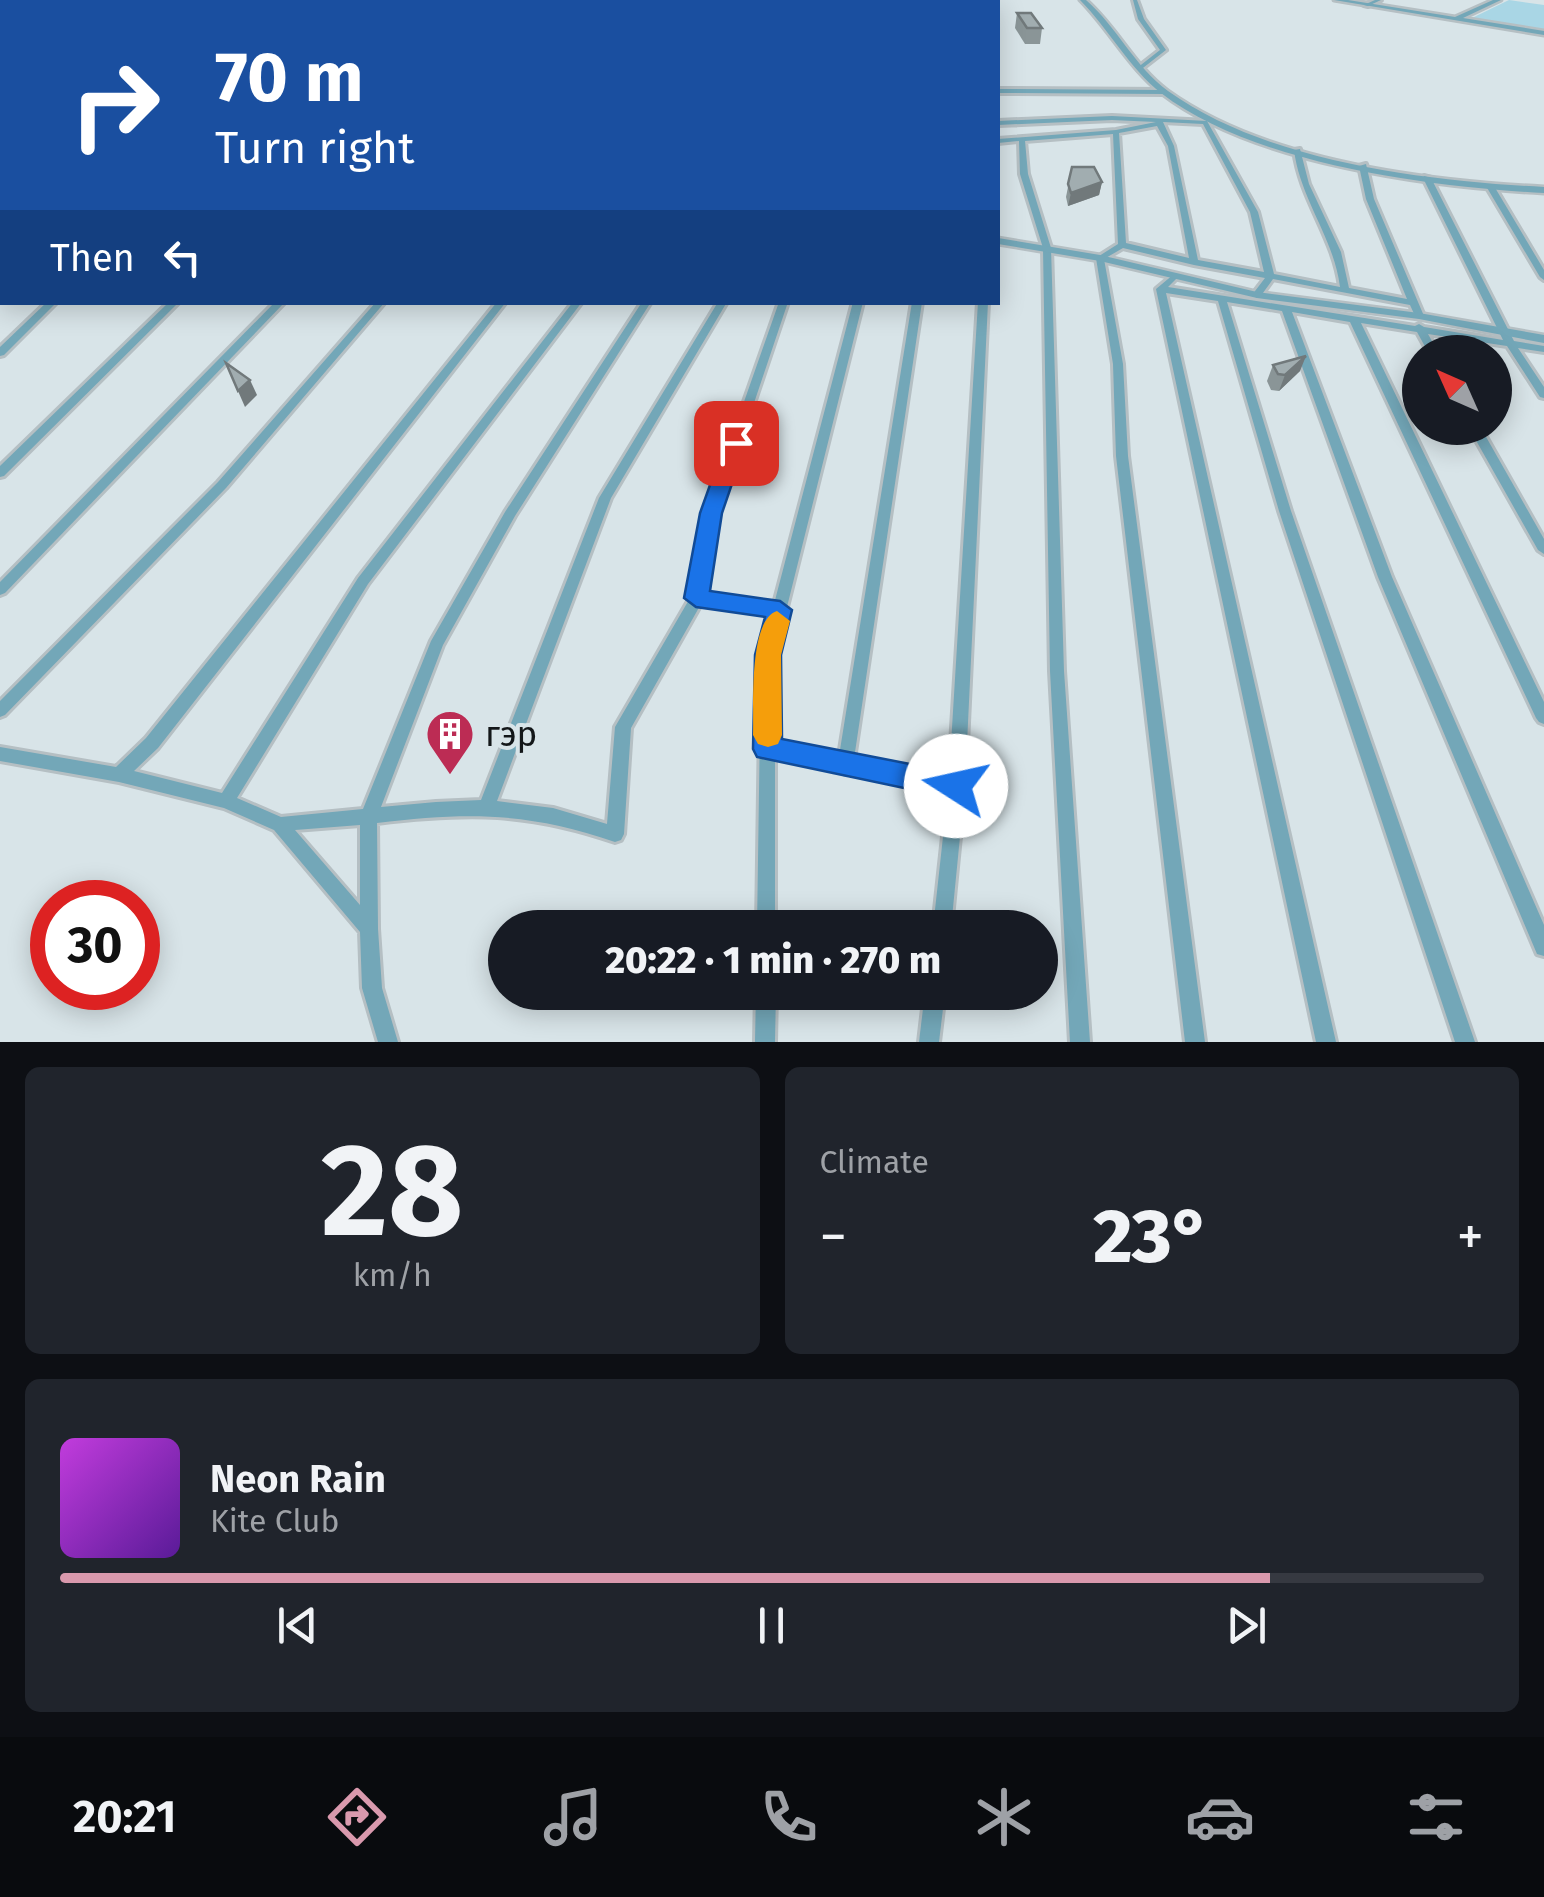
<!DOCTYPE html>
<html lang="en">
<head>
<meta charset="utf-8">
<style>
	body { margin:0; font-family:"Fira Sans",sans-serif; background:#20242c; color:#f1f3f6; height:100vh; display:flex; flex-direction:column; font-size:38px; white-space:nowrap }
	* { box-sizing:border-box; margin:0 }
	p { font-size:32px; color:#9ea1a6 }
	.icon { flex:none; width:55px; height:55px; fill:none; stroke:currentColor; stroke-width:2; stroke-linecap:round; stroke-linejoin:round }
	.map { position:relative; height:1042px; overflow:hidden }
	.side { display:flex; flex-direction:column; gap:25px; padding:25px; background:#0d0f14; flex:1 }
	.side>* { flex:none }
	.hud { position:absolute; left:0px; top:0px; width:1000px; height:305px; box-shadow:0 5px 25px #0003; background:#1a4fa0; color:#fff; overflow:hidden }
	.needle { width:65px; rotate:315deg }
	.controls { position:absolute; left:1402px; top:335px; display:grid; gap:20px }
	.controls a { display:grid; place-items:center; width:110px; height:110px; border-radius:50%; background:#171b24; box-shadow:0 5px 25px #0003; font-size:50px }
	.speed { position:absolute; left:30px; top:880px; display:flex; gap:20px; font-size:50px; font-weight:700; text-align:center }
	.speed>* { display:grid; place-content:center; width:130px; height:130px; border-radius:50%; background:#171b24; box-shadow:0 5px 25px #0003; line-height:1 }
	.speed .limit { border:15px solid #d22; background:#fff; color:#111 }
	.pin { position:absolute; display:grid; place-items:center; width:85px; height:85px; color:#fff; margin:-42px; border-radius:20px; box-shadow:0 5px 15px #0006 }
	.me { position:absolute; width:110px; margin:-55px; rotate:280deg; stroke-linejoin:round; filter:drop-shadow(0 0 8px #0008) }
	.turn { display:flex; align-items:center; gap:35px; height:210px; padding:0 50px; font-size:45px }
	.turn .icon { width:130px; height:130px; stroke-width:2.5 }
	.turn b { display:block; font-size:70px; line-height:85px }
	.then { display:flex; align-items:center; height:95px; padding:0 50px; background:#0003; gap:20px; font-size:38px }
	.big { font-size:75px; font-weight:800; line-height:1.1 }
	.side .tile { flex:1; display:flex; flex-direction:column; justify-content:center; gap:15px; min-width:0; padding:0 35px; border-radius:15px; background:#20242c }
	.side .dial { align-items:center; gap:0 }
	.dial b { font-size:130px; line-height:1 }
	.song { display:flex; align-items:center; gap:30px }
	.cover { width:120px; height:120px; border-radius:15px; background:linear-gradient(135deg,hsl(290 70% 55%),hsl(270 70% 35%)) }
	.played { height:10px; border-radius:5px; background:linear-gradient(90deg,#d999ad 85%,#363941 85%) }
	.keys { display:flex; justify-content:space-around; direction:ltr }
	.heat { display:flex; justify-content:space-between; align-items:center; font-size:55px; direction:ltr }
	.side .tiles { flex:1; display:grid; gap:25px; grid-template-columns:1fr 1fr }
	.tile:last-child { grid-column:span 2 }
	.trip { position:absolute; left:488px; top:910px; width:570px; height:100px; border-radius:50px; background:#171b24; box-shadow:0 5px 25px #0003; font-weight:800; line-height:100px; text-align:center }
	.tab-bar { display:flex; height:160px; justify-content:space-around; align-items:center; background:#090b0e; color:#9ea1a6 }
	.tab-bar .icon { width:70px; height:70px }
	.tab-bar .selected { color:#d999ad }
	.tab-bar b { font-size:45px; color:#f1f3f6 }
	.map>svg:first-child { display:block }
	.green { fill:#a9d6e5 }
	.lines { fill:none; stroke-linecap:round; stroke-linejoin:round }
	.minor-casing { stroke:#b5bfc3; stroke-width:6 }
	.tertiary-casing { stroke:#b5bfc3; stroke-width:5 }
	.minor { fill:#73a7b8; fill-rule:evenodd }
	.tertiary { fill:#73a7b8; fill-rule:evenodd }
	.wall { fill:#8a9597 }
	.shaded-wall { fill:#71797b }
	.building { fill:#a1adb0; stroke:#71797b; stroke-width:2.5 }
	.route { fill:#1a73e8; stroke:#114b97; stroke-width:2.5 }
	.slow { fill:#f59e0b }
	.labels { text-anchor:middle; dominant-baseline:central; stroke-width:8; stroke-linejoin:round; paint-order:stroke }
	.near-poi-label { font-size:35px; fill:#131719; stroke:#d8e4e8; text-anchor:start }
</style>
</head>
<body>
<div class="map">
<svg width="1544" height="1042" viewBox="0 0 1544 1042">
	<rect width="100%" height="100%" fill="#d8e4e8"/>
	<polygon class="green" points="1509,0 1544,5 1544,30 1470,19"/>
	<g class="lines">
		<g class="minor-casing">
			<g id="minor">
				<polygon points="523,0 527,0 526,2 522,2"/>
				<polygon points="554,0 558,0 557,2 553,2"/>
				<rect x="617" y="0" width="4" height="2"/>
				<rect x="673" y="0" width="4" height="2"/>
				<rect x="744" y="0" width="4" height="2"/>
				<polygon points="798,0 803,0 804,2 800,2"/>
				<polygon points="849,0 853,0 854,2 850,2"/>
				<polygon points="1133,0 1137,0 1144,19 1166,50 1139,71 1137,68 1160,50 1138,19"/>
				<polygon points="1375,0 1381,0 1368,6 1364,5"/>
				<polygon points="0,18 2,18 2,21 0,22"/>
				<polygon points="2,84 2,88 0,89 0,85"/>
				<polygon points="998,89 1164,90 1167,92 1164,94 998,93"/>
				<polygon points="2,114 2,119 0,120 0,115"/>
				<path d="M1112 116 1207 121 1258 212 1274 274 1340 287C1334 238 1300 199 1294 150L1300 149 1309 184 1341 252 1349 288 1407 299 1366 199 1359 166 1366 164 1374 199 1424 316 1422 318H1416L1410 305 1273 279 1260 297 1257 298 1252 295 1265 278 1194 265 1123 248 1104 259 1123 364 1128 456 1205 1042H1185L1116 456 1113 364 1096 258 1118 244 1113 134 1025 141 1028 174 1051 248 1064 671 1090 1042H1070L1050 671 1043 248 1020 174 1019 141 998 143V139L1116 130 1156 122 1112 120 998 125V121ZM1163 122 1203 124 1250 212 1264 272 1198 260 1174 146ZM1157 126 1168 146 1189 258 1126 243 1119 133Z"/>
				<polygon points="0,149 2,149 2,154 0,155"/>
				<polygon points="1424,176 1431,178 1514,341 1544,346 1544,352 1518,348 1544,387 1544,398 1540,397 1507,346 1428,334 1438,352 1428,352 1417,332 1361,323 1544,702 1544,724 1539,722 1536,718 1350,322 1292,312 1392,577 1544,925 1544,956 1537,954 1378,577 1282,311 1227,302 1291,511 1475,1042 1455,1042 1279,511 1218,301 1166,293 1336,1042 1316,1042 1156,289 1174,274 1178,277 1168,287 1415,326 1419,324 1424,327 1503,340 1423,178"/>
				<polygon points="1487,184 1494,186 1544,270 1544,280 1540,277 1486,186"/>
				<rect x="0" y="228" width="2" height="4"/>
				<polygon points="2,268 2,275 0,276 0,269"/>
				<polygon points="47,302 57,302 4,355 0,356 0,347"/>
				<polygon points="169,302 179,302 4,476 0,477 0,466"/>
				<polygon points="275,302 285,302 5,593 0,595 0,582"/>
				<polygon points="376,302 385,302 226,488 5,715 0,717 0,701 218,482"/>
				<path d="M497 302H506L158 748 134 771 222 793 358 578 573 302H582L368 584 237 798 281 817 363 809 431 641 505 512 642 302H651L515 516 443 645 381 807 436 802 481 800 599 498 718 302H727L611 498 497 801 553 808 607 824 615 727 690 598 705 513 779 302H788L717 513 704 594 774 604 853 302H863L775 655V744L839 756 912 302H922L854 759 949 777 978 302H988L965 786 951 928H933L948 791 850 772 845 774 838 770 775 757V928H757L761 655 772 614 701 604 631 728 624 834 621 840 615 842C528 812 468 812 377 823L378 929 382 988 398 1042H378L362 988 360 932 274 830 224 808 119 782 0 761V747L116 767 146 738ZM360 825V905L295 830Z"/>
				<polygon points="1469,428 1481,428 1544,539 1544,554 1538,550"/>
				<polygon points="756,992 776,992 775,1042 755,1042"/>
				<polygon points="925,992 945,992 939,1042 919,1042"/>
			</g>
		</g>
		<g class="tertiary-casing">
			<g id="tertiary">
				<path d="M1080 0H1086C1117 27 1135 67 1168 91 1267 162 1426 181 1544 187V193C1430 187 1253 164 1161 93 1130 69 1108 28 1080 0Z"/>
				<polygon points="1334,0 1348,0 1455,17 1493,0 1501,0 1463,18 1544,31 1544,35"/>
				<rect x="0" y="192" width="2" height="6"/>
				<polygon points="998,238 1100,255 1257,292 1419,313 1544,335 1544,343 1419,319 1257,298 1100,261 998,244"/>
			</g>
		</g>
		<use href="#minor" class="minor"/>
		<use href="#tertiary" class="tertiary"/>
	</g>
	<g class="wall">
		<polygon points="1017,13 1042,28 1040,44 1025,44 1015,28"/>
		<polygon points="1072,167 1102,182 1099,195 1068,206 1066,197"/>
		<polygon points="1273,365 1300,371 1279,391 1271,390 1267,381"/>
	</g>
	<g class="shaded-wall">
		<polygon points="1102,182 1099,195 1068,206 1071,193"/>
		<polygon points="1306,356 1300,371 1279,391 1285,375"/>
		<polygon points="250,380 257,395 245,407 238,391"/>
	</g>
	<g class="building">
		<polygon points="1017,13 1031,13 1042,28 1027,28"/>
		<polygon points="1072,167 1094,167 1102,182 1071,193 1068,184"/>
		<polygon points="1306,356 1285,375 1278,374 1273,365"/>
		<polygon points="226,363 250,380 238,391"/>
	</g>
	<polygon class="route" points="736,436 746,443 722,513 710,591 780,601 792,610 781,655 782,739 956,773 967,776 971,786 967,795 956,799 757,757 753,749 755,655 765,617 696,607 684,598 700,513 725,443"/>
	<path class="slow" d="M777 611 790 621 781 655 782 735 778 744 768 747 758 744 753 735C754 709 748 620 777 611Z"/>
	<defs>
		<g id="building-pin" transform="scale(2.5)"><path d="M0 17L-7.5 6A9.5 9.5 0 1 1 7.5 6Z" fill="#bc2c54" stroke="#d8e4e8"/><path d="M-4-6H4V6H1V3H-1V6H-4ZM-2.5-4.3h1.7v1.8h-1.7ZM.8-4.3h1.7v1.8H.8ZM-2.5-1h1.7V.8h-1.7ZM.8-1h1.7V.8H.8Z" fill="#fff"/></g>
	</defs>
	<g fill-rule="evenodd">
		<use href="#building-pin" x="450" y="734"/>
	</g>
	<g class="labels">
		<g class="near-poi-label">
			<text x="485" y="734">гэр</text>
		</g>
	</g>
</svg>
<div class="controls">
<a><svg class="needle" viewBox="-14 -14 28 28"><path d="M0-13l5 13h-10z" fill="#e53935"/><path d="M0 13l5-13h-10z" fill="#9ea1a6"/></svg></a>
</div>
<div class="speed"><div class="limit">30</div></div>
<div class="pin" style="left:736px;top:443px;background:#d93025"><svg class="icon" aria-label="arrive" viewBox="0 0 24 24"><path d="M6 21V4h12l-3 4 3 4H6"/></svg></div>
<svg class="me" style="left:956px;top:786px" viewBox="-20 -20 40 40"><circle r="19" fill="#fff"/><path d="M0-13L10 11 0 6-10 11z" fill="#1a73e8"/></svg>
<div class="trip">20:22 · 1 min · 270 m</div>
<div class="hud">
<div class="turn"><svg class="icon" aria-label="right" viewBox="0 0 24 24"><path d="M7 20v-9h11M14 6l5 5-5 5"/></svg><div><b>70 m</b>Turn right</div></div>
<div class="then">Then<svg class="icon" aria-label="left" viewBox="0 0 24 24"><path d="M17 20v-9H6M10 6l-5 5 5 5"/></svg></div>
</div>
</div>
<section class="side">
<div class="tiles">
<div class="tile dial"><b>28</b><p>km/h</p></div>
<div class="tile"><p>Climate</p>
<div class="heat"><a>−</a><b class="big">23°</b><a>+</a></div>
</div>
<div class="tile">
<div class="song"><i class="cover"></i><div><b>Neon Rain</b><p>Kite Club</p></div></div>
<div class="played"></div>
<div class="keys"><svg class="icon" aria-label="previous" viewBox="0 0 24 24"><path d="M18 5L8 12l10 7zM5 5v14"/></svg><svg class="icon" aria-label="pause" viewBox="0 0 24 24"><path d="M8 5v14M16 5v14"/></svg><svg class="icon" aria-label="next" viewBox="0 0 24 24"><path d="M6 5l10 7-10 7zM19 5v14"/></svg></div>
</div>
</div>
</section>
<nav class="tab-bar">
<b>20:21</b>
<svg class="icon selected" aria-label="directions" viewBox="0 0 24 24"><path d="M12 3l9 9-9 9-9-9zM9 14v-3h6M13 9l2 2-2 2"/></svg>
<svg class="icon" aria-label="music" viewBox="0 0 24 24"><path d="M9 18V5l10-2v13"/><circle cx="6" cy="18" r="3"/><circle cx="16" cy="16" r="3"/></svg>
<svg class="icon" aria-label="phone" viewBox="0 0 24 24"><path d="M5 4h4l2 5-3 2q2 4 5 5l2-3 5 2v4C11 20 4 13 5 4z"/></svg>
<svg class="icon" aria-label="climate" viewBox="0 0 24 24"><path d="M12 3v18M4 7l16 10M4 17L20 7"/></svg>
<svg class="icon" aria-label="car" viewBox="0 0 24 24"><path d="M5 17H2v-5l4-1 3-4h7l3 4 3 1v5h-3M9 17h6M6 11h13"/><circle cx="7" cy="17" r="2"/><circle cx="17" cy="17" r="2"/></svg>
<svg class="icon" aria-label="filters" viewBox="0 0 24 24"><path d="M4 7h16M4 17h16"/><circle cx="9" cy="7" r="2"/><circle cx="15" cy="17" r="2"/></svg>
</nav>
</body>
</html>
